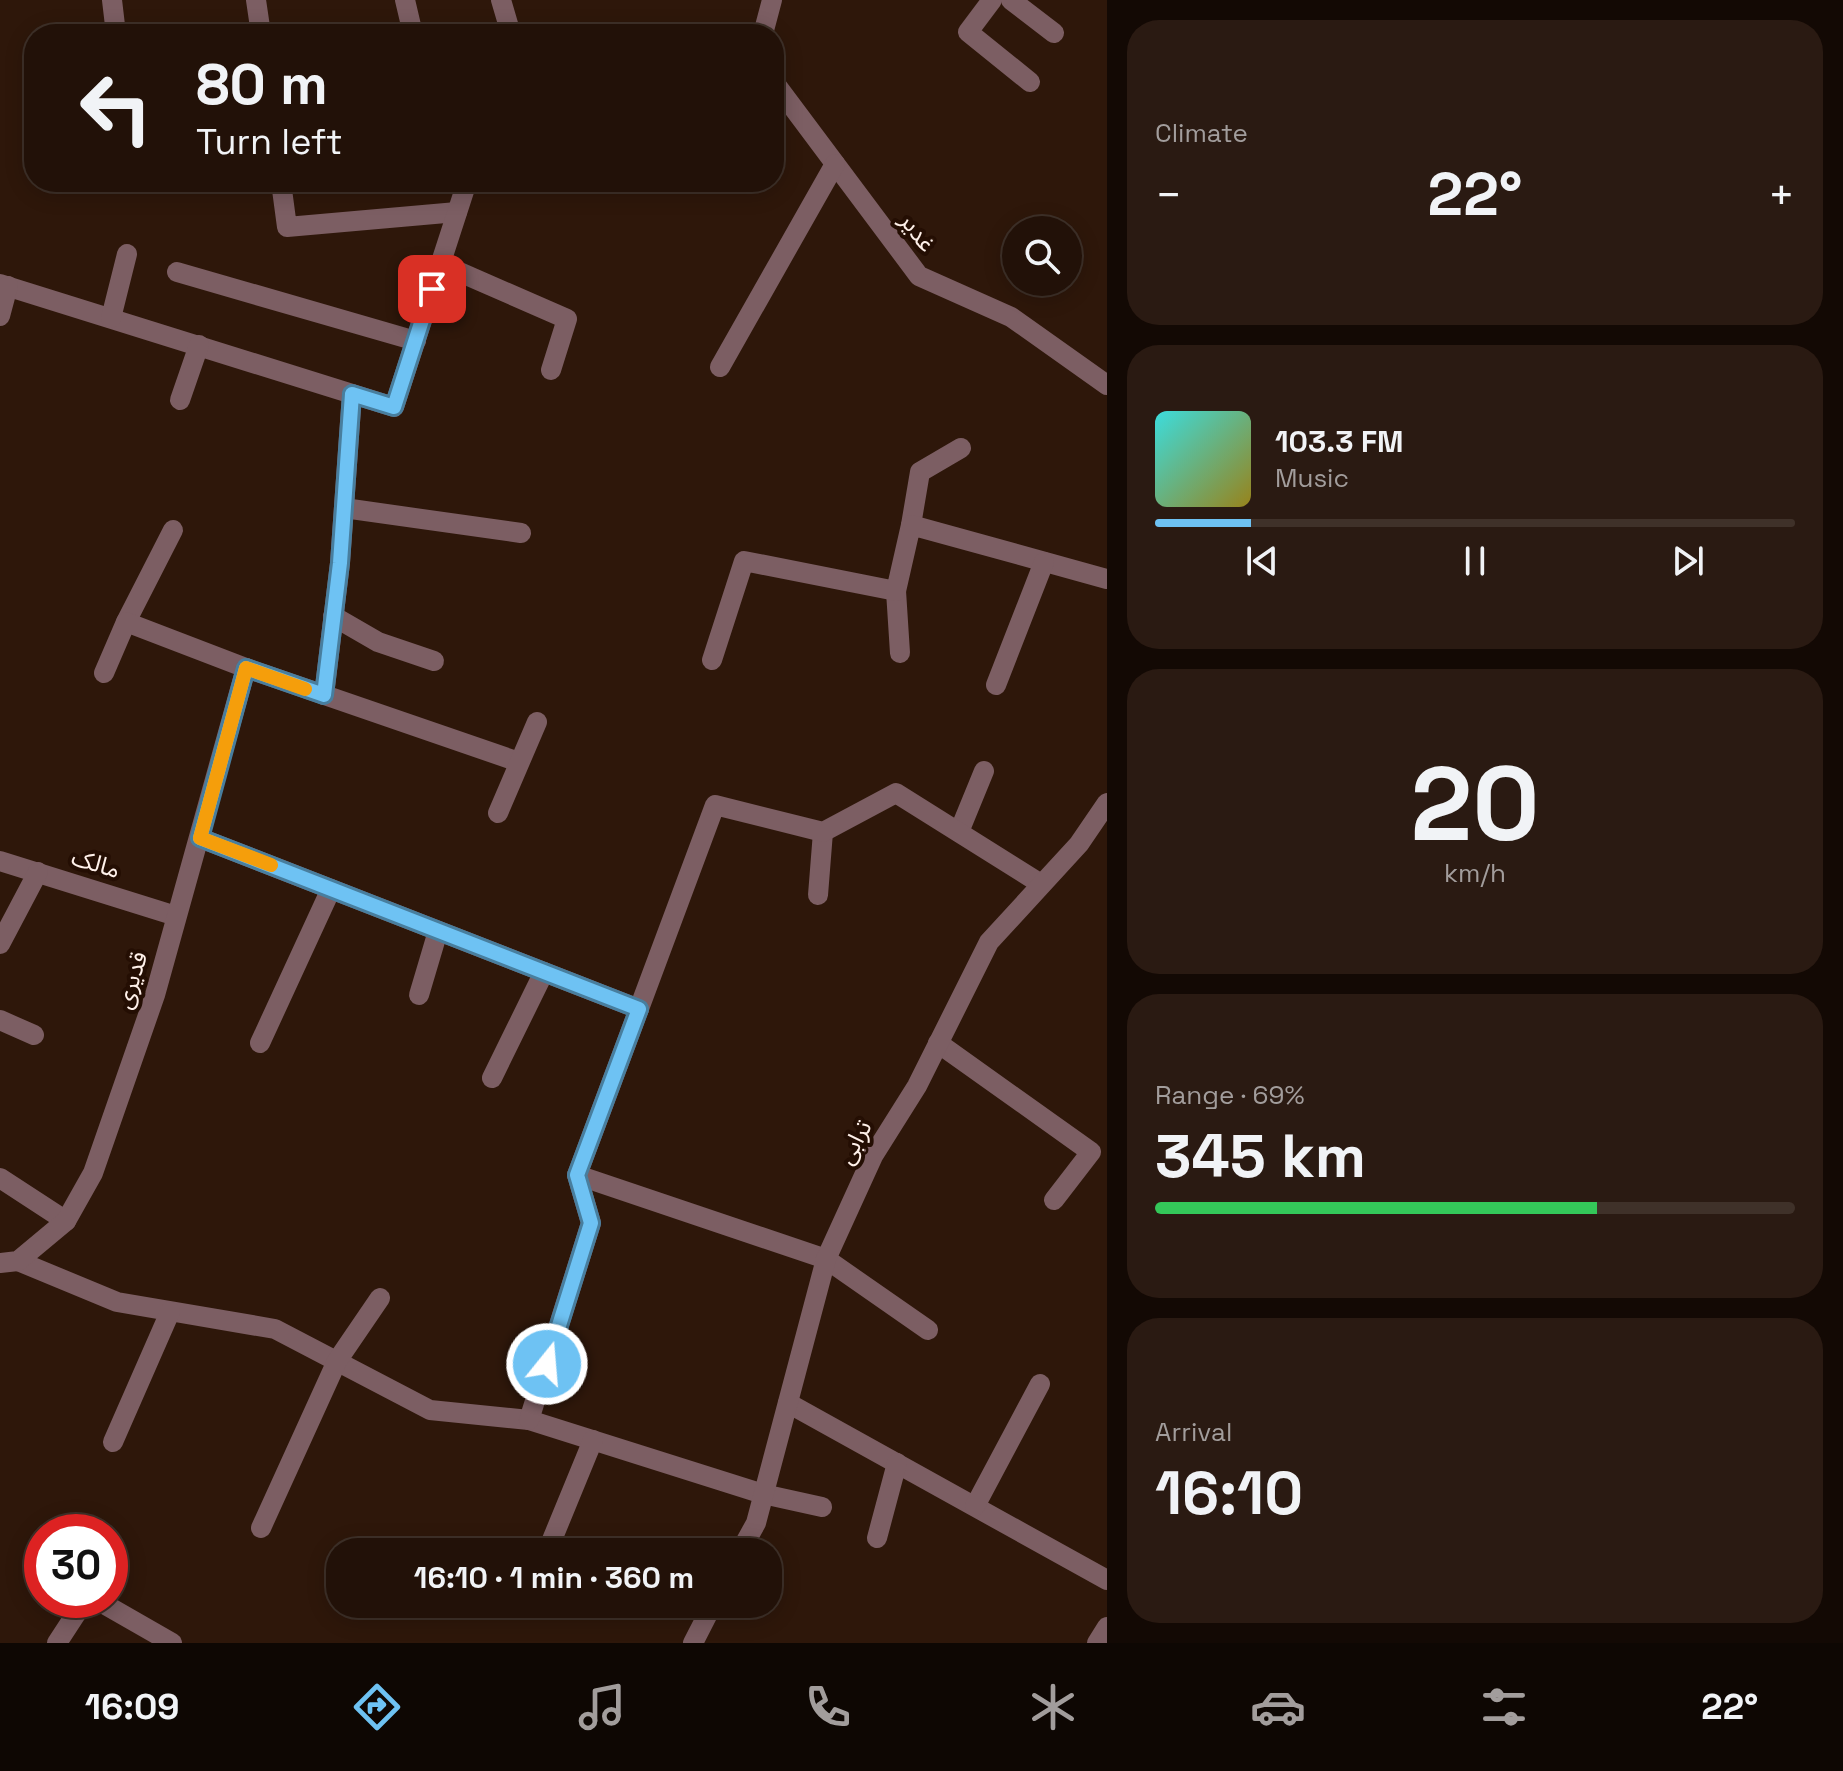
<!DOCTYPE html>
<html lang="en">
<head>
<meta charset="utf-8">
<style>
	body { margin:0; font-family:"Space Grotesk","Noto Sans Arabic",sans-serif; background:#2a1a12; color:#f1f3f6; height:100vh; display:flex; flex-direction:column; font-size:30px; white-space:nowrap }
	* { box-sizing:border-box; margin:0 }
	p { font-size:26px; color:#a29d9c }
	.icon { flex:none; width:44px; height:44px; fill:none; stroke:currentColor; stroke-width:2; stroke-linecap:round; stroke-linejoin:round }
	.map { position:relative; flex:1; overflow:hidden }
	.panel { display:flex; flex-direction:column; gap:20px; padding:20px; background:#130904; width:736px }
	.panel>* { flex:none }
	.top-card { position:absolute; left:24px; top:24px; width:760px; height:168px; border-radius:32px; box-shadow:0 4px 20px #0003,0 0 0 2px #3f3129; background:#221108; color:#f1f3f6; overflow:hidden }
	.controls { position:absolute; left:1002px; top:216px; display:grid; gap:16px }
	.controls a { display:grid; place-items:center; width:80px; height:80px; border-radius:50%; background:#221108; box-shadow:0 4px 20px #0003,0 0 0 2px #3f3129; font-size:40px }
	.speed { position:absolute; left:24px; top:1514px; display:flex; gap:16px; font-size:40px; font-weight:700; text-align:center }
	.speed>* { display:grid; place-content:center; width:104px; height:104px; border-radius:50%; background:#221108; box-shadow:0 4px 20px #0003,0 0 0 2px #3f3129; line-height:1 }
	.speed .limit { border:12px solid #d22; background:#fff; color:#111 }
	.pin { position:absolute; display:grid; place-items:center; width:68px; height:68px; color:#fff; margin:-34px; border-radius:16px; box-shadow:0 4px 12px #0006 }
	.me { position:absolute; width:88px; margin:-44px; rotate:17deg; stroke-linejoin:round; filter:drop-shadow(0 0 6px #0008) }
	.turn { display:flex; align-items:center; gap:28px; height:168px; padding:0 40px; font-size:36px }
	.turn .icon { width:104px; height:104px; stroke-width:2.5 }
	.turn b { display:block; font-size:56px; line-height:68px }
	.big { font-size:60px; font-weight:600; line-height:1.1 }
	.panel .tile { flex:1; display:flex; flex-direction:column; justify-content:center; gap:12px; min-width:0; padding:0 28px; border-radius:32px; background:#2a1a12 }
	.panel .dial { align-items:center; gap:0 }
	.dial b { font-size:104px; line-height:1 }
	.song { display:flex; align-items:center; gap:24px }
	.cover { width:96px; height:96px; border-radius:12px; background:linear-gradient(135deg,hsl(180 70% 55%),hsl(50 70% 35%)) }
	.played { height:8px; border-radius:4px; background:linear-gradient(90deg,#6ec2f3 15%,#3f3129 15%) }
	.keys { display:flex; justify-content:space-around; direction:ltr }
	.heat { display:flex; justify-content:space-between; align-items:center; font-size:44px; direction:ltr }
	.charge { height:12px; border-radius:6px; background:linear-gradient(90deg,#34c759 69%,#3f3129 0) }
	.trip { position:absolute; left:326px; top:1538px; width:456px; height:80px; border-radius:32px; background:#221108; box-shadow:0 4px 20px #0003,0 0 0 2px #3f3129; font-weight:600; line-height:80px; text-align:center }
	.tab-bar { display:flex; height:128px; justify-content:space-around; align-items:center; background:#0e0703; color:#a29d9c }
	.tab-bar .icon { width:56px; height:56px }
	.tab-bar .active { color:#6ec2f3 }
	.tab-bar b { font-size:36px; color:#f1f3f6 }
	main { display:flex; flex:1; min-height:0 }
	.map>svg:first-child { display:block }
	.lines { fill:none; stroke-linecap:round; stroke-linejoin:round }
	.minor { stroke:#7c5e63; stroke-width:20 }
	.route-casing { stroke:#487e9e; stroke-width:20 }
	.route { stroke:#6ec2f3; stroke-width:14 }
	.slow { stroke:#f59e0b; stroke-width:14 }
	.labels { text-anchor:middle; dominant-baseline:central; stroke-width:8; stroke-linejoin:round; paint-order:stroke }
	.street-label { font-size:24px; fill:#fff1ea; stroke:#240e03 }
</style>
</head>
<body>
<main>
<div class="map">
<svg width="1107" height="1643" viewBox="0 0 1107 1643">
	<rect width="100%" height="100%" fill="#2e170a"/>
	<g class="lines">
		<g class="minor">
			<polyline points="112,0 116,34"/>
			<polyline points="256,0 261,34"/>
			<polyline points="405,0 413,34"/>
			<polyline points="501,0 511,34"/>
			<polyline points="992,0 968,32 1030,82"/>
			<polyline points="1011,0 1054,33"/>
			<polyline points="763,34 772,0"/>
			<polyline points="774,82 919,276 1011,317 1107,385"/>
			<polyline points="281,182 287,227 457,212"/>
			<polyline points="441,264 567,319 551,370"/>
			<polyline points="177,272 416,341"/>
			<polyline points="0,284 394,407 467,182"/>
			<polyline points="0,316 8,286"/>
			<polyline points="111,318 127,254"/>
			<polyline points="720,367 835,164"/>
			<polyline points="180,400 199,345"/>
			<polyline points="344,508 521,533"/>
			<polyline points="911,525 920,472 961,448"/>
			<polyline points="896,591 900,653"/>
			<polyline points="333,616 378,642 434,661"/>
			<polyline points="126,622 173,530"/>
			<polyline points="712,660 744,561 896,591 911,525 1107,579"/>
			<polyline points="104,673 126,622 246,668 519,762"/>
			<polyline points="996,685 1044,562"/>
			<polyline points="324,695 340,563 352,394"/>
			<polyline points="498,813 537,722"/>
			<polyline points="959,832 984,771"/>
			<polyline points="200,838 639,1009"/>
			<polyline points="0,861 176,916"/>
			<polyline points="818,895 823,832"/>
			<polyline points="0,944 38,872"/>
			<polyline points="419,995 438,931"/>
			<polyline points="0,1020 34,1035"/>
			<polyline points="260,1043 331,889"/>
			<polyline points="938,1043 1091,1152 1054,1200"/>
			<polyline points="492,1078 544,972"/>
			<polyline points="577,1175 826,1259 928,1330"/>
			<polyline points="0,1178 66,1221"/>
			<polyline points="18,1261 117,1302 275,1329 430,1410 529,1420 763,1494 822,1507"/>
			<polyline points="0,1263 18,1261 66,1221 93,1173 155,995 246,668"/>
			<polyline points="788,1403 1107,1580"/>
			<polyline points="529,1420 591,1223 577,1175 715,805 823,832 896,793 1041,884"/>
			<polyline points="113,1442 170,1312"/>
			<polyline points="975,1506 1040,1384"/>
			<polyline points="261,1528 337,1361 380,1298"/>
			<polyline points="877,1538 897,1463"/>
			<polyline points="547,1552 593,1440"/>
			<polyline points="740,1552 756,1523 826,1259 873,1156 917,1086 989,942 1079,844 1107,803"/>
			<polyline points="97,1600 172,1643"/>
			<polyline points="57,1643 85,1600"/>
			<polyline points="693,1643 713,1604"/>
			<polyline points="1097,1643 1107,1627"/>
		</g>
	</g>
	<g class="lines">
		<g class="route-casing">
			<polyline id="route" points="432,289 394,407 352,394 340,563 324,695 246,668 200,838 639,1009 577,1175 591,1223 547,1364"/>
		</g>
		<use href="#route" class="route"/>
		<polyline class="slow" points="271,865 200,838 246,668 305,689"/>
	</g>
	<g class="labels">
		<g class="street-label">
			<text transform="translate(918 232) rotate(53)">غدیر</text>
			<text transform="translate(96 863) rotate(17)">مالک</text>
			<text transform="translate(131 980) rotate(-73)">قدیری</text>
			<text transform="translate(854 1142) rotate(-62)">ترابی</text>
		</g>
	</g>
</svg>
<div class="controls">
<a><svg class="icon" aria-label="search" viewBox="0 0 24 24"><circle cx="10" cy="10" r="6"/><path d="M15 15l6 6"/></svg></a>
</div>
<div class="speed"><div class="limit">30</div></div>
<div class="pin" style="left:432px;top:289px;background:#d93025"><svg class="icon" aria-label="arrive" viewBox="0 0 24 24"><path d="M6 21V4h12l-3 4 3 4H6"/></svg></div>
<svg class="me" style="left:547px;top:1364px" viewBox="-20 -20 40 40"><circle r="17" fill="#6ec2f3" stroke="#fff" stroke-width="3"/><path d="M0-11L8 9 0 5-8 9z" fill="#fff"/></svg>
<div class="trip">16:10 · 1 min · 360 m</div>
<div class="top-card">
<div class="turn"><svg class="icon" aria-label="left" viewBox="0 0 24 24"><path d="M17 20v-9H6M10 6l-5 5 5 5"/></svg><div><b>80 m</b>Turn left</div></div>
</div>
</div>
<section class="panel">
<div class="tile"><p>Climate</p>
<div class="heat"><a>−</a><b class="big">22°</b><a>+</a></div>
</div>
<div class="tile">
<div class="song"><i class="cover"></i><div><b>103.3 FM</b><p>Music</p></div></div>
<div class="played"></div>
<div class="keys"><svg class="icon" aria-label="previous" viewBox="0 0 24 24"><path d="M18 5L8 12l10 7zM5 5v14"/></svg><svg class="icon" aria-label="pause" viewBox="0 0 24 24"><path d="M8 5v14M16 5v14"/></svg><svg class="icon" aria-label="next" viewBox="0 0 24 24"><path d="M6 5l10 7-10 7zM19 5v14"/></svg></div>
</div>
<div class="tile dial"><b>20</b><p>km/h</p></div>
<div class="tile"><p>Range · 69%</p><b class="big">345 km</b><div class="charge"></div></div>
<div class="tile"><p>Arrival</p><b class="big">16:10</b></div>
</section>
</main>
<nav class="tab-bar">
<b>16:09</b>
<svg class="icon active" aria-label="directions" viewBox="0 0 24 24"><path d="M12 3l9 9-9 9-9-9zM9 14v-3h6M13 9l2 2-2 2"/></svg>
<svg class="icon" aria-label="music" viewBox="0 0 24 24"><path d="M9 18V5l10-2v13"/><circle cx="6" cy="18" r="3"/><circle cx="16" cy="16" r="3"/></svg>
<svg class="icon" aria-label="phone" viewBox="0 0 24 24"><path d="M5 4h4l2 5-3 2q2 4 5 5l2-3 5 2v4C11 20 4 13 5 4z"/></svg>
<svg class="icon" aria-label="climate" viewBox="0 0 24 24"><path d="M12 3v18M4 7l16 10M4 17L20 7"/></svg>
<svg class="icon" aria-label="car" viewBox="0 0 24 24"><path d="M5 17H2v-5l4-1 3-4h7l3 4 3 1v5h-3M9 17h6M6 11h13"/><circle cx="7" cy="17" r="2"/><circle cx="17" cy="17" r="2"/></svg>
<svg class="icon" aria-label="filters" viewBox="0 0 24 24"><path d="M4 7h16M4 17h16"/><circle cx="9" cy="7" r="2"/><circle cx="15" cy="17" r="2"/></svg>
<b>22°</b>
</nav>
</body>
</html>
